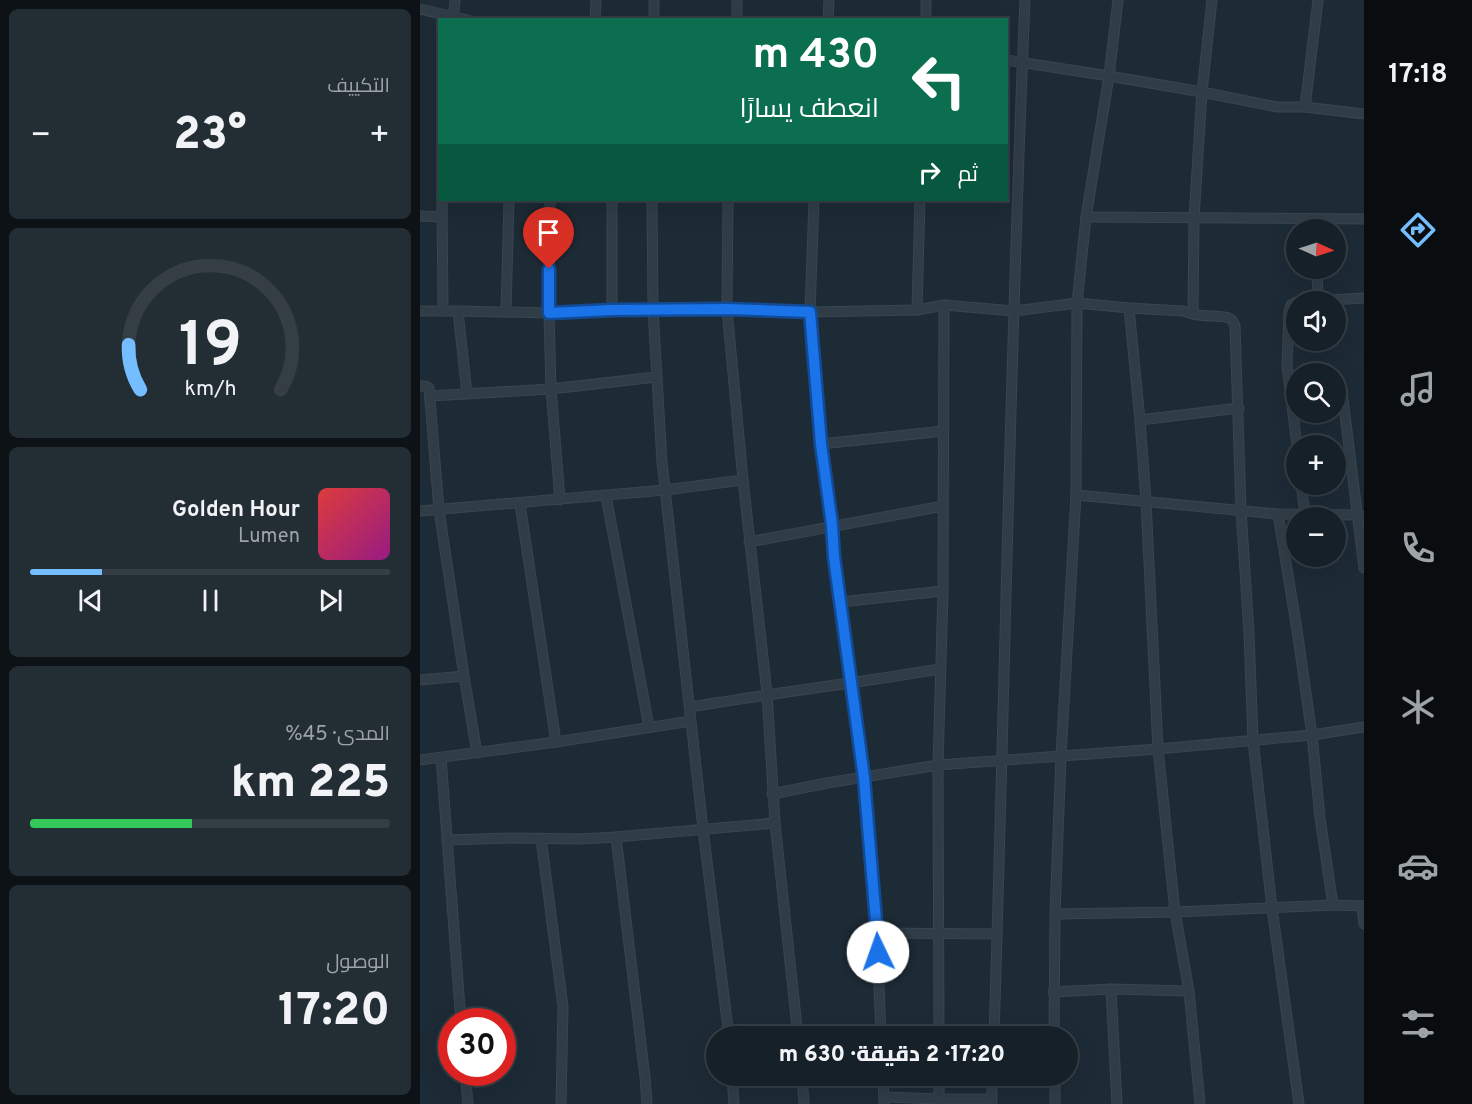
<!DOCTYPE html>
<html lang="ar">
<head>
<meta charset="utf-8">
<style>
	body { margin:0; font-family:Overpass,Cairo,sans-serif; background:#232d34; color:#f1f3f6; direction:rtl; height:100vh; display:flex; flex-direction:column; font-size:22px; white-space:nowrap }
	* { box-sizing:border-box; margin:0 }
	p { font-size:20px; color:#9ea3a8 }
	.icon { flex:none; width:33px; height:33px; fill:none; stroke:currentColor; stroke-width:2; stroke-linecap:round; stroke-linejoin:round }
	.map { position:relative; flex:1; overflow:hidden; direction:ltr }
	.side { display:flex; flex-direction:column; gap:9px; padding:9px; background:#0c1216; width:420px }
	.side>* { flex:none }
	.banner { position:absolute; left:18px; top:18px; width:570px; height:183px; border-radius:0px; box-shadow:0 6px 24px #0002,0 0 0 2px #353e45; direction:rtl; background:#0b6e4f; color:#fff; overflow:hidden }
	.needle { width:39px; rotate:93deg }
	.fabs { position:absolute; left:866px; top:219px; display:grid; gap:12px }
	.fabs a { display:grid; place-items:center; width:60px; height:60px; border-radius:50%; background:#162028; box-shadow:0 6px 24px #0002,0 0 0 2px #353e45; font-size:30px }
	.speed { position:absolute; left:18px; top:1008px; display:flex; gap:12px; font-size:30px; font-weight:700; text-align:center }
	.speed>* { display:grid; place-content:center; width:78px; height:78px; border-radius:50%; background:#162028; box-shadow:0 6px 24px #0002,0 0 0 2px #353e45; line-height:1 }
	.speed .limit { border:9px solid #d22; background:#fff; color:#111 }
	.pin { position:absolute; display:grid; place-items:center; width:51px; height:51px; color:#fff; margin:-62px -26px; border-radius:50% 50% 50% 0; rotate:-45deg; box-shadow:0 0 6px #0007 }
	.pin .icon { rotate:45deg }
	.me { position:absolute; width:66px; margin:-33px; rotate:357deg; stroke-linejoin:round; filter:drop-shadow(0 0 4px #0008) }
	.turn { display:flex; align-items:center; gap:21px; height:126px; padding:0 30px; font-size:27px }
	.turn .icon { width:78px; height:78px; stroke-width:2.5 }
	.turn b { display:block; font-size:42px; line-height:51px }
	.then { display:flex; align-items:center; height:57px; padding:0 30px; background:#0003; gap:12px; font-size:22px }
	.big { font-size:45px; font-weight:800; line-height:1.1 }
	.side .tile { flex:1; display:flex; flex-direction:column; justify-content:center; gap:9px; min-width:0; padding:0 21px; border-radius:9px; background:#232d34 }
	.side .dial { align-items:center; gap:0 }
	.dial svg { height:156px; overflow:visible; fill:none; stroke:#353e45; stroke-width:7; stroke-linecap:round; text-anchor:middle }
	.dial text { fill:#f1f3f6; stroke:none }
	.song { display:flex; align-items:center; gap:18px }
	.cover { width:72px; height:72px; border-radius:9px; background:linear-gradient(135deg,hsl(0 70% 55%),hsl(310 70% 35%)) }
	.played { height:6px; border-radius:3px; background:linear-gradient(90deg,#74beff 20%,#353e45 20%) }
	.keys { display:flex; justify-content:space-around; direction:ltr }
	.heat { display:flex; justify-content:space-between; align-items:center; font-size:33px; direction:ltr }
	.charge { height:9px; border-radius:4px; background:linear-gradient(90deg,#34c759 45%,#353e45 0) }
	.trip { position:absolute; left:286px; top:1026px; width:372px; height:60px; border-radius:30px; background:#162028; box-shadow:0 6px 24px #0002,0 0 0 2px #353e45; font-weight:800; line-height:60px; text-align:center; direction:rtl }
	main { display:flex; flex:1; min-height:0 }
	.tabs { display:flex; flex-direction:column; width:108px; justify-content:space-around; align-items:center; background:#090d10; color:#9ea3a8 }
	.tabs .icon { width:42px; height:42px }
	.tabs .active { color:#74beff }
	.tabs b { font-size:27px; color:#f1f3f6 }
	.map>svg:first-child { display:block }
	.lines { fill:none; stroke-linecap:round; stroke-linejoin:round }
	.minor-casing { stroke:#394650; stroke-width:11 }
	.minor { stroke:#303d47; stroke-width:9 }
	.route-casing { stroke:#114b97; stroke-width:15 }
	.route { stroke:#1a73e8; stroke-width:10 }
</style>
</head>
<body>
<main>
<nav class="tabs">
<b>17:18</b>
<svg class="icon active" aria-label="directions" viewBox="0 0 24 24"><path d="M12 3l9 9-9 9-9-9zM9 14v-3h6M13 9l2 2-2 2"/></svg>
<svg class="icon" aria-label="music" viewBox="0 0 24 24"><path d="M9 18V5l10-2v13"/><circle cx="6" cy="18" r="3"/><circle cx="16" cy="16" r="3"/></svg>
<svg class="icon" aria-label="phone" viewBox="0 0 24 24"><path d="M5 4h4l2 5-3 2q2 4 5 5l2-3 5 2v4C11 20 4 13 5 4z"/></svg>
<svg class="icon" aria-label="climate" viewBox="0 0 24 24"><path d="M12 3v18M4 7l16 10M4 17L20 7"/></svg>
<svg class="icon" aria-label="car" viewBox="0 0 24 24"><path d="M5 17H2v-5l4-1 3-4h7l3 4 3 1v5h-3M9 17h6M6 11h13"/><circle cx="7" cy="17" r="2"/><circle cx="17" cy="17" r="2"/></svg>
<svg class="icon" aria-label="filters" viewBox="0 0 24 24"><path d="M4 7h16M4 17h16"/><circle cx="9" cy="7" r="2"/><circle cx="15" cy="17" r="2"/></svg>
</nav>
<div class="map">
<svg width="944" height="1104" viewBox="0 0 944 1104">
	<rect width="100%" height="100%" fill="#1d2b36"/>
	<g class="lines">
		<g class="minor-casing">
			<g id="minor">
				<polyline points="0,9 48,20"/>
				<polyline points="33,20 35,0"/>
				<polyline points="175,20 176,0"/>
				<polyline points="234,20 234,0"/>
				<polyline points="317,20 317,0"/>
				<polyline points="408,20 409,0"/>
				<polyline points="506,20 506,0"/>
				<polyline points="586,60 689,76 782,92 857,107 885,107 944,114"/>
				<polyline points="885,107 898,0"/>
				<polyline points="22,200 23,311"/>
				<polyline points="130,200 129,313 131,389 140,500"/>
				<polyline points="232,200 233,310 242,462 283,829 309,1036"/>
				<polyline points="308,200 307,309 323,480 347,693 355,823 378,1036"/>
				<polyline points="394,200 390,312 401,444 412,525 414,557 443,778 457,933 461,1036"/>
				<polyline points="0,216 22,217"/>
				<polyline points="666,217 944,219"/>
				<polyline points="897,268 898,300"/>
				<polyline points="876,302 871,305 869,311 867,366 877,446"/>
				<polyline points="877,302 944,298"/>
				<polyline points="709,308 720,420 726,501 738,749 755,912 769,991 780,1104"/>
				<polyline points="497,310 500,200"/>
				<polyline points="0,311 38,311 129,313 192,311 307,309 390,312 497,310 524,305 594,311 657,303 709,308 763,311 773,314 774,218 782,92 792,0"/>
				<polyline points="38,311 47,394"/>
				<polyline points="192,311 192,200"/>
				<polyline points="86,312 89,200"/>
				<path d="M773 314C783 317 802 315 809 318 813 320 813 322 815 326L821 510 829 633 833 740 852 908 879 1104"/>
				<polyline points="0,386 5,386 9,388 19,510 44,676 57,753"/>
				<polyline points="922,391 944,568"/>
				<polyline points="10,396 131,389 236,377"/>
				<polyline points="720,420 819,408"/>
				<polyline points="401,444 524,431"/>
				<polyline points="881,484 885,514"/>
				<polyline points="656,495 858,514 937,515 944,517"/>
				<polyline points="186,496 229,727"/>
				<polyline points="100,504 136,742"/>
				<polyline points="0,511 245,490 323,480"/>
				<polyline points="858,514 877,630 892,735 900,818 913,905"/>
				<polyline points="329,542 523,506"/>
				<polyline points="420,602 523,591"/>
				<polyline points="0,680 44,676"/>
				<path d="M270 707C353 693 437 683 520 669"/>
				<polyline points="21,758 41,1022"/>
				<polyline points="0,760 136,742 271,721"/>
				<polyline points="352,794 407,783 518,765 738,749 892,735 944,727"/>
				<polyline points="196,837 225,1077 227,1104"/>
				<polyline points="121,838 143,1007 141,1104"/>
				<polyline points="27,840 91,838 160,839 196,837 355,823"/>
				<polyline points="942,906 944,924"/>
				<polyline points="635,914 755,912 913,905 944,906"/>
				<polyline points="457,933 577,934"/>
				<polyline points="691,989 697,1104"/>
				<polyline points="633,992 691,989 769,991"/>
				<polyline points="519,1036 518,765 523,591 524,305"/>
				<path d="M574 1036C585 691 590 345 605 0"/>
				<polyline points="634,1036 635,914 641,756 656,495 657,303 666,217 689,76 698,0"/>
				<polyline points="45,1072 48,1104"/>
				<polyline points="312,1076 314,1104"/>
				<polyline points="382,1076 384,1104"/>
				<polyline points="463,1076 464,1104"/>
				<polyline points="519,1076 519,1103"/>
				<polyline points="635,1076 635,1104"/>
				<polyline points="464,1097 519,1099 571,1099"/>
				<polyline points="572,1103 572,1076"/>
			</g>
		</g>
		<use href="#minor" class="minor"/>
	</g>
	<g class="lines">
		<g class="route-casing">
			<polyline id="route" points="129,269 129,313 192,310 307,309 390,312 401,444 412,525 414,557 444,778 457,933 458,952"/>
		</g>
		<use href="#route" class="route"/>
	</g>
</svg>
<div class="fabs">
<a><svg class="needle" viewBox="-14 -14 28 28"><path d="M0-13l5 13h-10z" fill="#e53935"/><path d="M0 13l5-13h-10z" fill="#9ea3a8"/></svg></a>
<a><svg class="icon" aria-label="sound" viewBox="0 0 24 24"><path d="M4 9h4l5-4v14l-5-4H4zM17 9q2 3 0 6"/></svg></a>
<a><svg class="icon" aria-label="search" viewBox="0 0 24 24"><circle cx="10" cy="10" r="6"/><path d="M15 15l6 6"/></svg></a>
<a>+</a>
<a>−</a>
</div>
<div class="speed"><div class="limit">30</div></div>
<div class="pin" style="left:129px;top:269px;background:#d93025"><svg class="icon" aria-label="arrive" viewBox="0 0 24 24"><path d="M6 21V4h12l-3 4 3 4H6"/></svg></div>
<svg class="me" style="left:458px;top:952px" viewBox="-20 -20 40 40"><circle r="19" fill="#fff"/><path d="M0-13L10 11 0 6-10 11z" fill="#1a73e8"/></svg>
<div class="trip">17:20 · 2 دقيقة · 630 m</div>
<div class="banner">
<div class="turn"><svg class="icon" aria-label="left" viewBox="0 0 24 24"><path d="M17 20v-9H6M10 6l-5 5 5 5"/></svg><div><b>430 m</b>انعطف يسارًا</div></div>
<div class="then">ثم<svg class="icon" aria-label="right" viewBox="0 0 24 24"><path d="M7 20v-9h11M14 6l5 5-5 5"/></svg></div>
</div>
</div>
<section class="side">
<div class="tile"><p>التكييف</p>
<div class="heat"><a>−</a><b class="big">23°</b><a>+</a></div>
</div>
<div class="tile dial"><svg viewBox="0 0 100 80">
<path d="M14 69A42 42 0 1 1 86 69"/>
<path d="M14 69A42 42 0 0 1 8 46" stroke="#74beff"/>
<text x="50" y="56" font-size="32" font-weight="700">19</text>
<text x="50" y="72" font-size="11">km/h</text>
</svg></div>
<div class="tile">
<div class="song"><i class="cover"></i><div><b>Golden Hour</b><p>Lumen</p></div></div>
<div class="played"></div>
<div class="keys"><svg class="icon" aria-label="previous" viewBox="0 0 24 24"><path d="M18 5L8 12l10 7zM5 5v14"/></svg><svg class="icon" aria-label="pause" viewBox="0 0 24 24"><path d="M8 5v14M16 5v14"/></svg><svg class="icon" aria-label="next" viewBox="0 0 24 24"><path d="M6 5l10 7-10 7zM19 5v14"/></svg></div>
</div>
<div class="tile"><p>المدى · 45%</p><b class="big">225 km</b><div class="charge"></div></div>
<div class="tile"><p>الوصول</p><b class="big">17:20</b></div>
</section>
</main>
</body>
</html>
